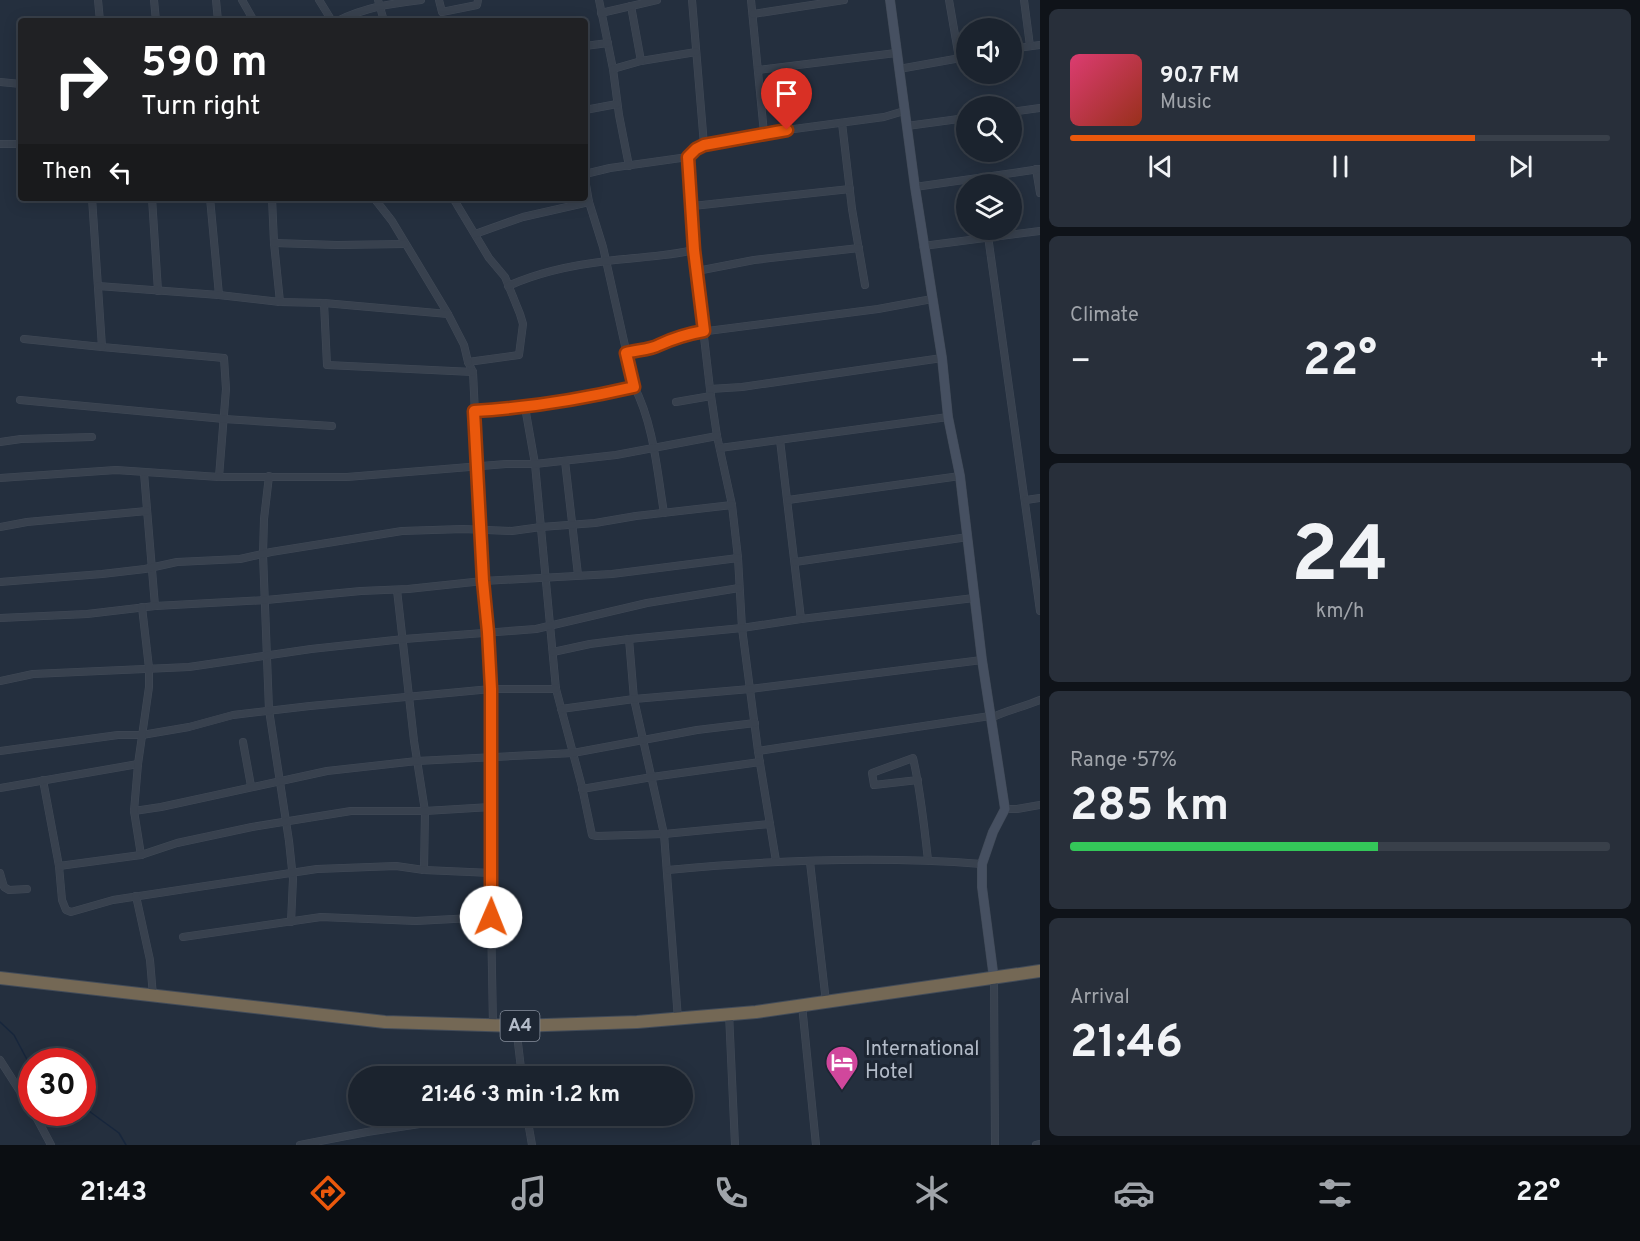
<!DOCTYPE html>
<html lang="en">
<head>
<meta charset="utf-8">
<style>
	body { margin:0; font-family:Overpass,sans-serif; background:#282f3a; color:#f1f3f6; height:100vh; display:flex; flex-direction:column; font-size:22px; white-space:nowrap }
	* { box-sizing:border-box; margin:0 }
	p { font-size:20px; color:#a0a4aa }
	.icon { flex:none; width:33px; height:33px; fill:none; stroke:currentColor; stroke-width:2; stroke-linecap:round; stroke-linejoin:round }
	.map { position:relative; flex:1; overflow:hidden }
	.panel { display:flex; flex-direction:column; gap:9px; padding:9px; background:#0f1319; width:600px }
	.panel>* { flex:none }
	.top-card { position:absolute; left:18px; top:18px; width:570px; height:183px; border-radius:6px; box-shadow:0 3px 15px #0003,0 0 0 2px #39404a; background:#202124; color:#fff; overflow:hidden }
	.buttons { position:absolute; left:956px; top:18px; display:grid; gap:12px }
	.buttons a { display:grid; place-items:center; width:66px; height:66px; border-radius:50%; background:#1b232e; box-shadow:0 3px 15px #0003,0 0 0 2px #39404a; font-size:30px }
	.speed { position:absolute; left:18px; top:1048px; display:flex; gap:12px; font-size:30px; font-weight:700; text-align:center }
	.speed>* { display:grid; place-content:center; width:78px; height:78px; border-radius:50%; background:#1b232e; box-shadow:0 3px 15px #0003,0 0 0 2px #39404a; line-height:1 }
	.speed .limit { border:9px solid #d22; background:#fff; color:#111 }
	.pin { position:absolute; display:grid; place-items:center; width:51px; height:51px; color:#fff; margin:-62px -26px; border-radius:50% 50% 50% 0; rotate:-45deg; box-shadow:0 0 6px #0007 }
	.pin .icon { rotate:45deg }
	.me { position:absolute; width:66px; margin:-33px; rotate:1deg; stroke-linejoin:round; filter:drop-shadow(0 0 4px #0008) }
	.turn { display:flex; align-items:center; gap:21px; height:126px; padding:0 24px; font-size:27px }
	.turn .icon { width:78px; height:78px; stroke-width:2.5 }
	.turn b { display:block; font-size:42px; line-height:51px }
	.then { display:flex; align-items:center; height:57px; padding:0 24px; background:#0003; gap:12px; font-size:22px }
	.big { font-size:45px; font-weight:700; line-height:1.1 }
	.panel .card { flex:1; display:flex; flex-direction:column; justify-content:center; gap:9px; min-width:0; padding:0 21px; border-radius:9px; background:#282f3a }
	.panel .dial { align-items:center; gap:0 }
	.dial b { font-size:78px; line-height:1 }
	.song { display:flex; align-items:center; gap:18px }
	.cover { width:72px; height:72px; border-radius:9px; background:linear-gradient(135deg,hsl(340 70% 55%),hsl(10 70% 35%)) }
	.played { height:6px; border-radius:3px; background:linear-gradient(90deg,#ea580c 75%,#39404a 75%) }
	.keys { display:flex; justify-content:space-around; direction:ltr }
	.heat { display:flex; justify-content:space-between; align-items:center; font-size:33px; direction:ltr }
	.charge { height:9px; border-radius:4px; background:linear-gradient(90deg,#34c759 57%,#39404a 0) }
	.trip { position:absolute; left:348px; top:1066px; width:345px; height:60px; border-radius:30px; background:#1b232e; box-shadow:0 3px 15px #0003,0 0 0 2px #39404a; font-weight:700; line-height:60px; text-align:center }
	.menu { display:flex; height:96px; justify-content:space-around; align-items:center; background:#0b0e12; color:#a0a4aa }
	.menu .icon { width:42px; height:42px }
	.menu .on { color:#ea580c }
	.menu b { font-size:27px; color:#f1f3f6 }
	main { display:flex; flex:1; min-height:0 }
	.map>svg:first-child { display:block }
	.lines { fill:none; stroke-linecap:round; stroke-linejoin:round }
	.stream { stroke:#17263c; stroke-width:1.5 }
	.street-casing { stroke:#414a57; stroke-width:8 }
	.secondary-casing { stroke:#414a57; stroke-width:10 }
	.highway-casing { stroke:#434c59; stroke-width:14 }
	.street { stroke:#38414e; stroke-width:7 }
	.secondary { stroke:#465061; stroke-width:9 }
	.highway { stroke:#746855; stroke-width:12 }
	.route-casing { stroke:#983908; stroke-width:15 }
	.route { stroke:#ea580c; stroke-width:10 }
	.labels { text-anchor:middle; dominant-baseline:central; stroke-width:6; stroke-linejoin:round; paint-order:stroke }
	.shield { fill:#1d2633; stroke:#878f9c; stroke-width:1.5 }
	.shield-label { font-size:18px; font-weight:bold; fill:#b4bcc9 }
	.poi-label { font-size:20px; fill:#b4bcc9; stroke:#1d2633; text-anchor:start }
</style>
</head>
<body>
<main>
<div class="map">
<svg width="1040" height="1145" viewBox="0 0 1040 1145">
	<rect width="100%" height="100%" fill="#242f3e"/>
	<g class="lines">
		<g class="stream">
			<polyline points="0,1022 14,1035 32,1069"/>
			<polyline points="82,1106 119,1133 126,1145"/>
		</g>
		<g class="street-casing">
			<g id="street">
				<polyline points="98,0 100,21"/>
				<polyline points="154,0 156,21"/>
				<polyline points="216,0 218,21"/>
				<polyline points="242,0 254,21"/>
				<polyline points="319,0 332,21"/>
				<polyline points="378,0 384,21"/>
				<polyline points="439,0 442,12 477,5 478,0"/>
				<polyline points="599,0 613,69 619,115 629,166"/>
				<polyline points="692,0 704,145"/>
				<polyline points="751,0 764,133"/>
				<polyline points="949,0 959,58"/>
				<polyline points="1024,0 1030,46"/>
				<polyline points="631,6 641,61 696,52"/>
				<polyline points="601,13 657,0"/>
				<polyline points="753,14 844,0"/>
				<path d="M337 21C367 7 388 4 421 0"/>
				<polyline points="585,46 608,43"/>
				<polyline points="1011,49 1040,45"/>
				<polyline points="613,69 641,61"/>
				<polyline points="899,69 966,57"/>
				<polyline points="758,70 896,53"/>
				<polyline points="0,82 21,84"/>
				<polyline points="585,110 617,104"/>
				<polyline points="1011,112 1040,108"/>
				<polyline points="842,123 852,209 865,285"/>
				<polyline points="907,126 966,118"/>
				<polyline points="0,144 21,144"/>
				<polyline points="688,157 694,250 710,389 717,436 732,505 738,558 742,628 758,751 776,861"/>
				<polyline points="1036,169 1040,193"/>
				<polyline points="585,174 610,168 688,157 696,149 704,145 764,133 884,117 904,111"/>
				<path d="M585 179 589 202 603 247 634 386C654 425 657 471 664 513"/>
				<polyline points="915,187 1040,169"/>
				<polyline points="92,198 102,347 224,358 226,389 219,477"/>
				<polyline points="152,198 158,291"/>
				<polyline points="210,198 219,295"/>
				<polyline points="272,198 274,243 280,302"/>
				<polyline points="374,198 392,221 448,314"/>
				<polyline points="453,198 489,258 505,277 520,314 523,324 519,355 468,362 473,372 483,581 488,632 491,689 491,917 493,1025"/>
				<polyline points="693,206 850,189"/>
				<polyline points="475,234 523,217 589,202"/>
				<polyline points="988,236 1040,611"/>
				<polyline points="274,243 337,245 405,244"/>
				<polyline points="923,246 1040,231"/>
				<polyline points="697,271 754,260 859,248"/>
				<polyline points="98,286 219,295 280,302 324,303 448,314 464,345 468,362"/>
				<path d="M508 286C539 272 573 265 607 261 636 257 665 257 694 250"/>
				<polyline points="324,303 327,365 473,372"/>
				<polyline points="24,339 102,347"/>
				<polyline points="626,353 658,346 665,340 684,334 878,309 932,299"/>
				<polyline points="710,389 742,387 942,358"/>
				<polyline points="20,400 224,419 332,426"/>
				<polyline points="676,402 711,396"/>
				<polyline points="525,407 535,464 556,689 582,787 592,835 597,836 664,834 770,824"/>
				<path d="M474 411C528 408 582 399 634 386"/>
				<polyline points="780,440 801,619"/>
				<polyline points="0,442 21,439 92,437"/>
				<polyline points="720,448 948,417"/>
				<polyline points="565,461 578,575"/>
				<polyline points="144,473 155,606"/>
				<polyline points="269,476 264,519 263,554 269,710 289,841 293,879 291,922"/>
				<polyline points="0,478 116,470 219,477 347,477 506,464 535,464 616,455 717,436"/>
				<polyline points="788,500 960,476"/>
				<polyline points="1026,500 1040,498"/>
				<polyline points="0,527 27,522 147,511"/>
				<polyline points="795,562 968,537"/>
				<polyline points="0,582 102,574 145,569 177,562 240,559 271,552 402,531 463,529 512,531 541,527 595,523 636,516 732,505"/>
				<polyline points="397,590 414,741 425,811 424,870"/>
				<polyline points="0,618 87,614 155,606 266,600 361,591 408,589 483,581 612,574 738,558"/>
				<polyline points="629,639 634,699 664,834 678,1019"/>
				<polyline points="553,652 590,644 629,639 742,628 801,619 974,598"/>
				<polyline points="0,681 33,674 189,667 311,649 404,639 536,629 647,603 739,588"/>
				<polyline points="561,709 634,699 750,689 982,660"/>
				<path d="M991 718C1007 710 1024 707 1040 700"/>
				<polyline points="243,742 251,786"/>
				<polyline points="0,751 118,735 142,735 189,727 233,715 310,706 491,689 556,689"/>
				<polyline points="758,751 990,716"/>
				<polyline points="43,780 59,866 62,900 66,910 71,912 113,900 317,869 396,866 424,870 492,873"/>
				<path d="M918 780 874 785 872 773 913 758C921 792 924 826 928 860"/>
				<polyline points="0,788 138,764"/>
				<polyline points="582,789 652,777 760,762"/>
				<polyline points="1005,809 1017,809 1040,805"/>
				<polyline points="134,811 161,807 327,771 417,761 573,753 697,730 755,723"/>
				<polyline points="141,855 134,811 138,764 149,687 149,668 142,607"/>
				<polyline points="810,862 826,1002"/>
				<polyline points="59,866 141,855 177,843 252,827 351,811 425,811 491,807"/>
				<path d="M668 870C772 860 877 856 982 864"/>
				<polyline points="0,873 4,887 9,890 27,889"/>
				<polyline points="136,896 150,960 153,996"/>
				<polyline points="183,937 321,917 416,921 491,917"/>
				<polyline points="994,979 995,1145"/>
				<polyline points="802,1005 816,1145"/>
				<polyline points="729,1013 735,1145"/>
				<polyline points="516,1026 522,1077"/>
				<polyline points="0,1060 32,1110"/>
				<polyline points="34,1113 51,1145"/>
				<polyline points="527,1116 532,1145"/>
				<polyline points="300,1145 367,1132 472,1116"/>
				<polyline points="1036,1145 1040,1144"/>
			</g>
		</g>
		<g class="secondary-casing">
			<polyline id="secondary" points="890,0 915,187 942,358 948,417 960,476 982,660 1005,809 993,832 982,864 982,887 994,979"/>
		</g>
		<g class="highway-casing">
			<polyline id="highway" points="0,978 385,1022 516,1026 637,1022 756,1012 1040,971"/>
		</g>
		<use href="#street" class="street"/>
		<use href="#secondary" class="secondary"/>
		<use href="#highway" class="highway"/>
	</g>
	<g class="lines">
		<g class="route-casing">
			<path id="route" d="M491 917V689L488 632 483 581 474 411C528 408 582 399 634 387L626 353C636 350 650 350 659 345 674 338 687 334 704 331L694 250 688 157 696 149 704 145 787 130"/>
		</g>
		<use href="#route" class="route"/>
	</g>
	<defs>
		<g id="hotel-pin" transform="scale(1.725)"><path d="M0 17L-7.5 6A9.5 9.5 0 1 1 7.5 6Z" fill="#d1479c" stroke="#1d2633"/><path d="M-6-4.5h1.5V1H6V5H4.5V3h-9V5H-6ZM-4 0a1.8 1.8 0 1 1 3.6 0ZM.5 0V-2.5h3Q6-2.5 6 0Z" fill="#fff"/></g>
	</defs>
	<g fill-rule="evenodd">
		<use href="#hotel-pin" x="842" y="1062"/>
	</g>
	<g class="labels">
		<rect class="shield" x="500.5" y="1011" width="39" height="30" rx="4.5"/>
		<g class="shield-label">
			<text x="520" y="1026">A4</text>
		</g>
		<g class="poi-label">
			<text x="865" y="1050">International<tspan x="865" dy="23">Hotel</tspan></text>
		</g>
	</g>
</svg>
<div class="buttons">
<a><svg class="icon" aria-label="sound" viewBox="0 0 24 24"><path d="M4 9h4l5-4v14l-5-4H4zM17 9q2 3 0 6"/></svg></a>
<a><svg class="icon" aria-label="search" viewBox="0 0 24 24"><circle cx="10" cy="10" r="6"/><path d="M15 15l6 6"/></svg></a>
<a><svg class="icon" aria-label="layers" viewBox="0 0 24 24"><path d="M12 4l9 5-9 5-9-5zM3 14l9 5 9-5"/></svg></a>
</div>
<div class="speed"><div class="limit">30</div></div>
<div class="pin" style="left:787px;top:130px;background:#d93025"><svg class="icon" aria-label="arrive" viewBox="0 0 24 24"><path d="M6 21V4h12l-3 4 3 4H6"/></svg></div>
<svg class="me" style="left:491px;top:917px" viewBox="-20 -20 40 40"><circle r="19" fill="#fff"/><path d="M0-13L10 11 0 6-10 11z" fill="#ea580c"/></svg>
<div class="trip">21:46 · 3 min · 1.2 km</div>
<div class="top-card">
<div class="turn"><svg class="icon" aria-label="right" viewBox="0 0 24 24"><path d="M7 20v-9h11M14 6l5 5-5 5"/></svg><div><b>590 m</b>Turn right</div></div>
<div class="then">Then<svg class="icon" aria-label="left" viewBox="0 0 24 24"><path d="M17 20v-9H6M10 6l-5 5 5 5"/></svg></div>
</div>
</div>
<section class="panel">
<div class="card">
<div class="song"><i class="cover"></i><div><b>90.7 FM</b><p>Music</p></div></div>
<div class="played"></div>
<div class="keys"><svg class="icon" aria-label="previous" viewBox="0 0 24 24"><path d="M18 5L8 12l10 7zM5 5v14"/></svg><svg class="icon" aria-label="pause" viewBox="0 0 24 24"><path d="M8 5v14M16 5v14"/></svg><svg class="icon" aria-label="next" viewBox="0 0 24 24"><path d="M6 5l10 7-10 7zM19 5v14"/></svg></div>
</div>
<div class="card"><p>Climate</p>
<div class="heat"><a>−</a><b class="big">22°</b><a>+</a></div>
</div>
<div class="card dial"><b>24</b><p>km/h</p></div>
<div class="card"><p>Range · 57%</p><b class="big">285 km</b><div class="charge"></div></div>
<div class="card"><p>Arrival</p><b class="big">21:46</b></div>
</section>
</main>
<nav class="menu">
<b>21:43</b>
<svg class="icon on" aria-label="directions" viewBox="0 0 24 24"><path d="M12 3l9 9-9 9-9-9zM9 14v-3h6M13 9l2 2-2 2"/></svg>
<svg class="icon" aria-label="music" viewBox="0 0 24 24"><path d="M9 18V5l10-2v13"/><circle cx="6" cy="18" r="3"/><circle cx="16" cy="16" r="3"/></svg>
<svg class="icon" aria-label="phone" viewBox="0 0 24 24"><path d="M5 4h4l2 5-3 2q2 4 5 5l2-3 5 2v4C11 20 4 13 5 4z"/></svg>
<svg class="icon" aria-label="climate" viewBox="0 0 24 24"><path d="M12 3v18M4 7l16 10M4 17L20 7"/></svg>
<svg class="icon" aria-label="car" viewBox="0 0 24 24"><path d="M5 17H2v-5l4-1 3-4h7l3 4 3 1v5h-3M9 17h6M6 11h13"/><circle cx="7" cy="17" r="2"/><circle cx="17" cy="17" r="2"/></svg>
<svg class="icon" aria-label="filters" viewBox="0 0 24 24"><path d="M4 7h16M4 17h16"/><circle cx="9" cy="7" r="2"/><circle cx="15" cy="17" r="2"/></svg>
<b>22°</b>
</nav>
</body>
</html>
